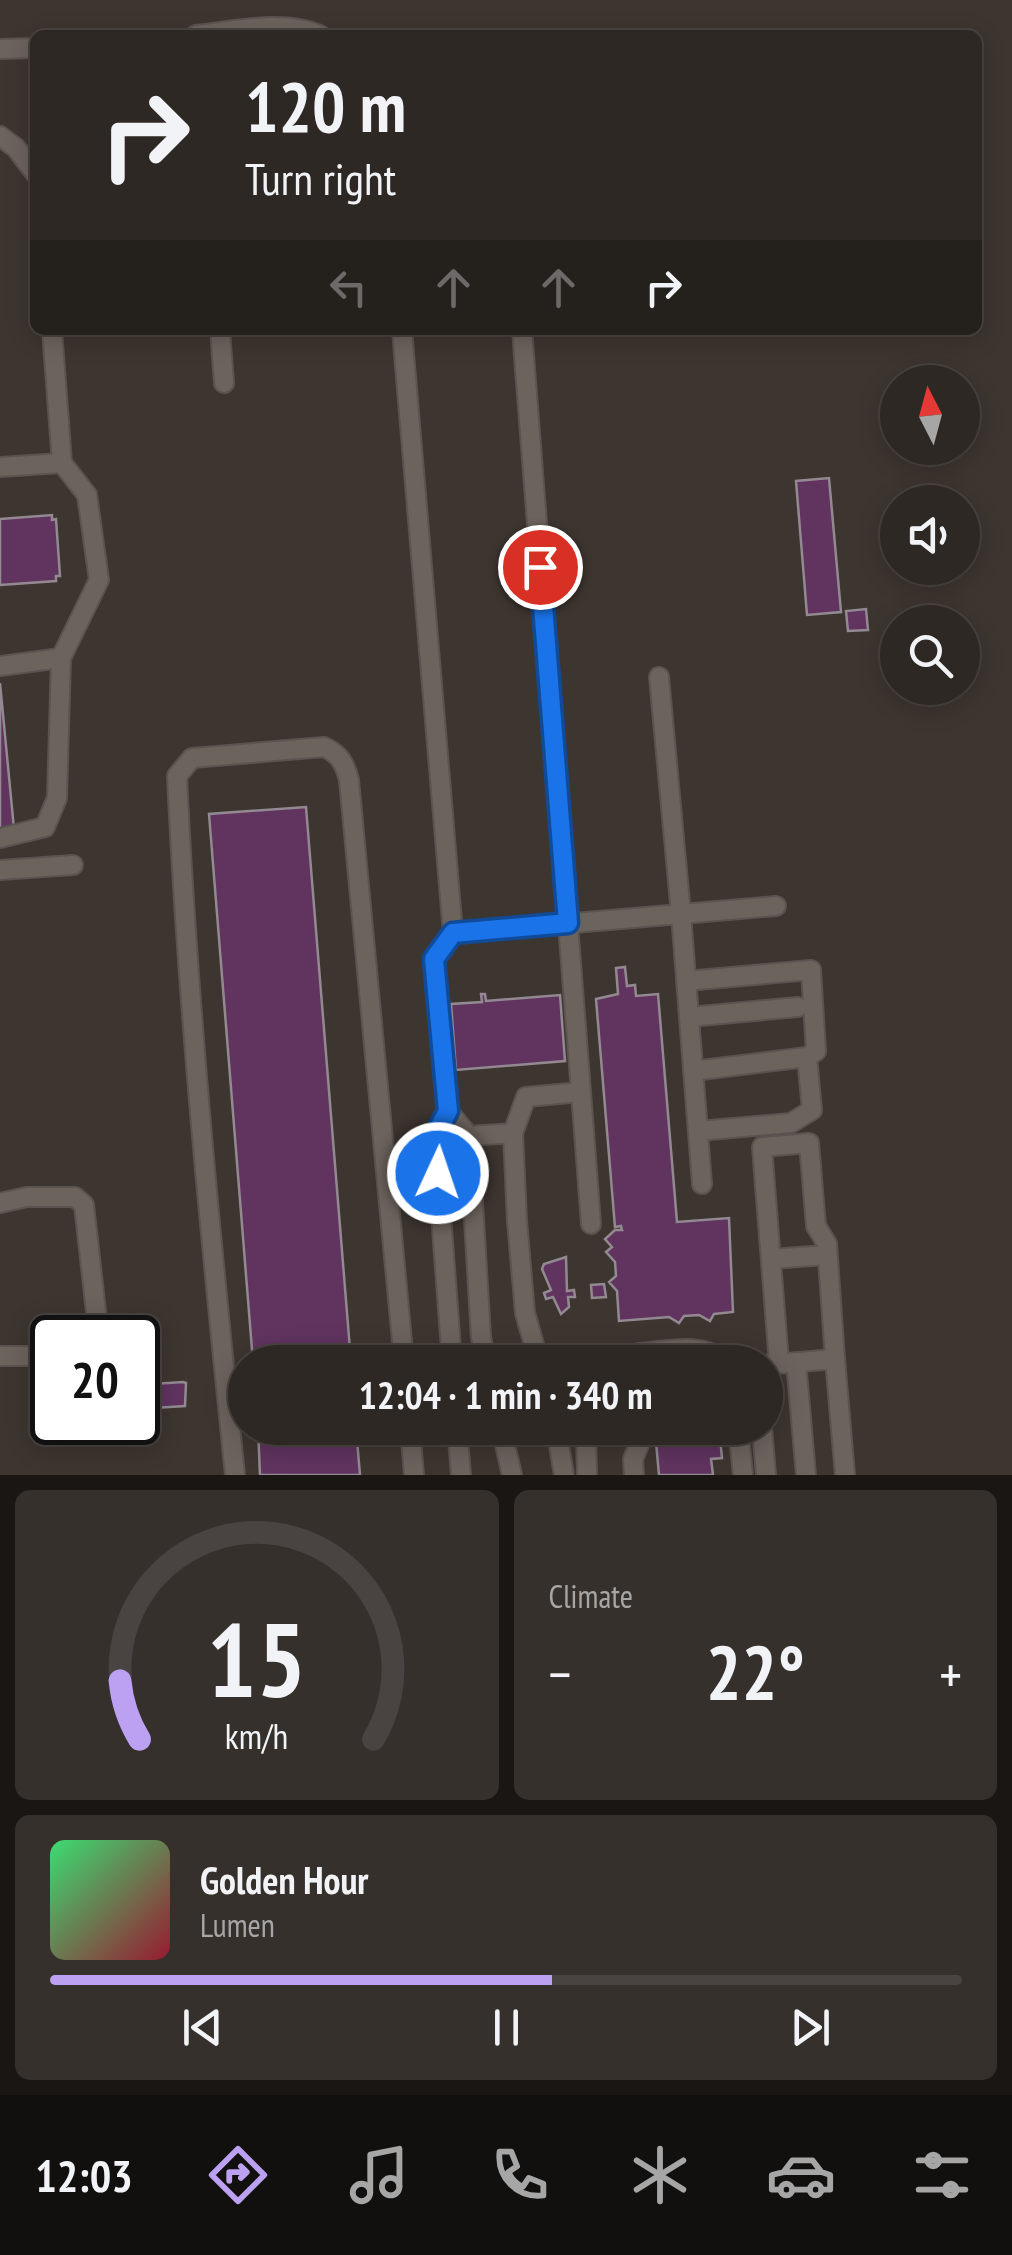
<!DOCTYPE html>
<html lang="en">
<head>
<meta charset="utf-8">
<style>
	body { margin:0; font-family:"PT Sans Narrow",sans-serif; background:#36302c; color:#f1f3f6; height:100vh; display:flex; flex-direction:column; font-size:38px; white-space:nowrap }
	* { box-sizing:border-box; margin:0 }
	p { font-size:32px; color:#a7a6a6 }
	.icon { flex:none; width:55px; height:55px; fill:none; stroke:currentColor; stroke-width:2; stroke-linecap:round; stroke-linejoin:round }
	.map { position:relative; height:1475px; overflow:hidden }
	.side { display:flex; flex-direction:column; gap:15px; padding:15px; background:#191614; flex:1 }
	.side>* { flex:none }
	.banner { position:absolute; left:30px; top:30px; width:952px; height:305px; border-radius:15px; box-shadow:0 5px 25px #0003,0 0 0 2px #494441; background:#2e2824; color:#f1f3f6; overflow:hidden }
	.needle { width:65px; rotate:354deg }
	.tools { position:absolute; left:880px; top:365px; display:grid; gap:20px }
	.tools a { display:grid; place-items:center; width:100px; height:100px; border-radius:50%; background:#2e2824; box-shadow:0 5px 25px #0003,0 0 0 2px #494441; font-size:50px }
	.speed { position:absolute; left:30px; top:1315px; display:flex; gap:20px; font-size:50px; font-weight:700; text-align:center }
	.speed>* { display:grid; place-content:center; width:130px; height:130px; border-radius:50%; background:#2e2824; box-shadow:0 5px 25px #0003,0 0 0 2px #494441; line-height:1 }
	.speed .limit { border:5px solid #111; border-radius:15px; background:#fff; color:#111 }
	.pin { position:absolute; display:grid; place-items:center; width:85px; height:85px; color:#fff; margin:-42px; border:5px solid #fff; border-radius:50%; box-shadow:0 2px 10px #0007 }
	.me { position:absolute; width:110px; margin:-55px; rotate:3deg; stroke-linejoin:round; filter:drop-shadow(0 0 8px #0008) }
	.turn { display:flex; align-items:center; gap:35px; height:210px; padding:0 50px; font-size:45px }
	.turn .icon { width:130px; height:130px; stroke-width:2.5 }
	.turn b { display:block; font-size:70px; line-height:85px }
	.lanes { display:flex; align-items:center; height:95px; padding:0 50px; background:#0003; justify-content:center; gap:50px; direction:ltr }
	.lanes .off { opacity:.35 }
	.big { font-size:75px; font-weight:600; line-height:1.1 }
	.side .card { flex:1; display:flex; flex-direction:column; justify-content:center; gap:15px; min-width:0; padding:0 35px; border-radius:15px; background:#36302c }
	.side .dial { align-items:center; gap:0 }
	.dial svg { height:260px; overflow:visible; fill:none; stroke:#494441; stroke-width:7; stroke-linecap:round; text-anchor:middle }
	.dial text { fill:#f1f3f6; stroke:none }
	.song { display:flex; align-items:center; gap:30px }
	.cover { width:120px; height:120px; border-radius:15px; background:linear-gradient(135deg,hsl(140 70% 55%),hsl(350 70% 35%)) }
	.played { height:10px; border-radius:5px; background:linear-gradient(90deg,#bca0f2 55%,#494441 55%) }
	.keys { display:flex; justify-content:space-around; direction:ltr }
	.heat { display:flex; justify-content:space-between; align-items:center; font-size:55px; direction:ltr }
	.side .tiles { flex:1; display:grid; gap:15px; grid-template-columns:1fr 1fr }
	.card:last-child { grid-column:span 2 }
	.trip { position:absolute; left:228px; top:1345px; width:555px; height:100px; border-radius:50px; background:#2e2824; box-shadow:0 5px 25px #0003,0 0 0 2px #494441; font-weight:600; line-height:100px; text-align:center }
	.tabs { display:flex; height:160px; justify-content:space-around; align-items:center; background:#12100e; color:#a7a6a6 }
	.tabs .icon { width:70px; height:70px }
	.tabs .selected { color:#bca0f2 }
	.tabs b { font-size:45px; color:#f1f3f6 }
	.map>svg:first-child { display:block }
	.building { fill:#60345f; stroke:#928991; stroke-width:2.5 }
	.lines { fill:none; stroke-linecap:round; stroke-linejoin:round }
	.minor-casing { stroke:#5b5350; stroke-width:22 }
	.minor { stroke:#6c635d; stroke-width:18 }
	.route-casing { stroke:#114b97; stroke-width:25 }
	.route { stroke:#1a73e8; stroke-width:18 }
</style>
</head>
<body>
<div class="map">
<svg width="1012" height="1475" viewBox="0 0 1012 1475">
	<rect width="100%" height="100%" fill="#3d3530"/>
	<g class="building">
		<polygon points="829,478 841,612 807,615 796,481"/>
		<polygon points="52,515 52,520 56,519 60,576 56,576 56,581 0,585 0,519"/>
		<polygon points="866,609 868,630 848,631 846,611"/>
		<polygon points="0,683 14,829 0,830"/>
		<polygon points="306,807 351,1362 253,1362 209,814"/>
		<polygon points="625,967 627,986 635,985 636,996 658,994 677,1222 729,1218 733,1312 714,1314 710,1321 699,1315 684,1316 679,1323 669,1317 619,1321 617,1291 609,1282 616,1276 615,1262 606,1252 612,1247 605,1239 615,1230 622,1230 621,1226 615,1227 596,999 618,994 616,968"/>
		<polygon points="481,994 485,994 486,1001 560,995 565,1061 456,1070 451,1004 482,1002"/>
		<polygon points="566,1257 567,1291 574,1290 575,1297 568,1297 569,1307 561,1314 553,1297 546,1299 544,1293 551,1290 542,1269 544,1264"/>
		<polygon points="604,1284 606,1297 592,1298 591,1285"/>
		<polygon points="183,1382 186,1383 185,1406 138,1409 138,1385"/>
		<polygon points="258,1428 356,1428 360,1475 260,1475"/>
		<polygon points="672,1428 724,1428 725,1437 720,1437 722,1458 711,1459 713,1475 659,1475 656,1442 673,1441"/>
	</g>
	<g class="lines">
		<g class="minor-casing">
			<g id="minor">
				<path d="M196 35C235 31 283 19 320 35"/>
				<polyline points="0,49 35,48"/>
				<polyline points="0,136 16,148 35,173"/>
				<polyline points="220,330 224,383"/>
				<polyline points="402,330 453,933 681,914 659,677"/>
				<polyline points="522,330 581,1092 526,1097 513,1133 517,1221 525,1313 539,1362"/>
				<polyline points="0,467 62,463"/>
				<polyline points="0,666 61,658"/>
				<polyline points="0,838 45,827 57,798 61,658 99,580 87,495 62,463 52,330"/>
				<polyline points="0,870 73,865"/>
				<polyline points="453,933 434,959 448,1111 469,1136 513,1133"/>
				<polyline points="686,981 811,970 816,1051 807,1057 693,1071"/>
				<polyline points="689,1017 798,1007"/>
				<polyline points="581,1092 591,1224"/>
				<polyline points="448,1111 435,1135 452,1362"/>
				<polyline points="698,1131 791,1123 812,1110 807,1057"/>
				<polyline points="469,1136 481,1337 486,1362"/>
				<polyline points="702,1184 681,914 776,906"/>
				<polyline points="0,1203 27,1197 75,1197 84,1205 99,1338"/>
				<polyline points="771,1259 827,1255"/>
				<polyline points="0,1356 52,1356"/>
				<polyline points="586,1362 640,1353 640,1358"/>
				<path d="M631 1362 640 1353C670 1350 702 1342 727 1362"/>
				<polyline points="796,1362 806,1475"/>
				<polyline points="779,1363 762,1147 809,1143 816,1226 827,1244 835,1359"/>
				<polyline points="765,1365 835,1359 845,1475"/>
				<polyline points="410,1428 414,1475"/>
				<polyline points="457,1428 461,1475"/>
				<polyline points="501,1428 512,1475"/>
				<polyline points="556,1428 564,1475"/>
				<polyline points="586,1428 587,1475"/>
				<polyline points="738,1428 743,1475"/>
				<polyline points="762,1428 766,1475"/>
				<path d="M235 1475C211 1242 188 1010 177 776L192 758 324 747C340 754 345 764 349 780L404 1362"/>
				<polyline points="634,1475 633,1459 646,1428"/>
			</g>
		</g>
		<use href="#minor" class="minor"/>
	</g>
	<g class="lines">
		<g class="route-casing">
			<polyline id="route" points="438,1173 435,1135 448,1111 434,959 453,933 568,923 540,567"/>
		</g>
		<use href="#route" class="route"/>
	</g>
</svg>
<div class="tools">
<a><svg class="needle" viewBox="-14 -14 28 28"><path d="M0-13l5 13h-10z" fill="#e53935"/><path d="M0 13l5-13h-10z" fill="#a7a6a6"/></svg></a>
<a><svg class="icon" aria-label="sound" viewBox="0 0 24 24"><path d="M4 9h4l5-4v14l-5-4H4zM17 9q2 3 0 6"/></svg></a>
<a><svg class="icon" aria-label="search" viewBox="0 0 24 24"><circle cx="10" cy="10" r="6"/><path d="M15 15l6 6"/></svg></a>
</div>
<div class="speed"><div class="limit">20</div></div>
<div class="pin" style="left:540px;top:567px;background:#d93025"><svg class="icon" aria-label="arrive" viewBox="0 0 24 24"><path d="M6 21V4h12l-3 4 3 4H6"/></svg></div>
<svg class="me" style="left:438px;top:1173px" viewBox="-20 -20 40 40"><circle r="17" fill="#1a73e8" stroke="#fff" stroke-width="3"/><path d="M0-11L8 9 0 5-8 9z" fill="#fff"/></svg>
<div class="trip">12:04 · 1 min · 340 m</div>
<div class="banner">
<div class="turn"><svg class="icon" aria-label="right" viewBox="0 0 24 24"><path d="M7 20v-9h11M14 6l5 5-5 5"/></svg><div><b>120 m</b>Turn right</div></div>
<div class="lanes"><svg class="icon off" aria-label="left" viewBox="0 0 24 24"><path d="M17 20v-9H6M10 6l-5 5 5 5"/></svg><svg class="icon off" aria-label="ahead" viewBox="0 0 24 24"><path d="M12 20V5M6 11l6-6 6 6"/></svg><svg class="icon off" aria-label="ahead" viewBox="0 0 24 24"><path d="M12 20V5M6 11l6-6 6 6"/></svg><svg class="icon" aria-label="right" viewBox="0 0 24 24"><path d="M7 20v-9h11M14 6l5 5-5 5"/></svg></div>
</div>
</div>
<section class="side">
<div class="tiles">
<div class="card dial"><svg viewBox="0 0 100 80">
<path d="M14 69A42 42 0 1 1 86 69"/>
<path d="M14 69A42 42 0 0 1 8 51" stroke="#bca0f2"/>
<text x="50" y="56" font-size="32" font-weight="700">15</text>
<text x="50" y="72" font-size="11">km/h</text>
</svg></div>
<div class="card"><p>Climate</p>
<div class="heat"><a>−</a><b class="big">22°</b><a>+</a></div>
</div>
<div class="card">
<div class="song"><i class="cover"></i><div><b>Golden Hour</b><p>Lumen</p></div></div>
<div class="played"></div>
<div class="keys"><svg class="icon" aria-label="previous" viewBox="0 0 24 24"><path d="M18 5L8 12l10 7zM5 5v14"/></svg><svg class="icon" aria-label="pause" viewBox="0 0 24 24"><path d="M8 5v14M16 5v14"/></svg><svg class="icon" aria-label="next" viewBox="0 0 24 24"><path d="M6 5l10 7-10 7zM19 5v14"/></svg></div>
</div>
</div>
</section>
<nav class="tabs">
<b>12:03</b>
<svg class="icon selected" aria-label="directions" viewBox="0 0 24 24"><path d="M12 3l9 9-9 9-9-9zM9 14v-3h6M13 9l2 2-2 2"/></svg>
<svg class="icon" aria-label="music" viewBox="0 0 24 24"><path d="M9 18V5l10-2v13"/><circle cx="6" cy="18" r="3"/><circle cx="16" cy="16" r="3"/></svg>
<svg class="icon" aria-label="phone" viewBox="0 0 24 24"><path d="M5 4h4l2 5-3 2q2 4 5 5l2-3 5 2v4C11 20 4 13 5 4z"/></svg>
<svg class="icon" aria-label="climate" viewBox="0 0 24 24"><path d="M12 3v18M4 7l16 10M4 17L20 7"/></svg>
<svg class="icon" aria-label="car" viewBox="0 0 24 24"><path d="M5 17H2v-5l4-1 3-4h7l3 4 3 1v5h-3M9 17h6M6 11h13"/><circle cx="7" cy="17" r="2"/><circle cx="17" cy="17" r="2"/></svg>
<svg class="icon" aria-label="filters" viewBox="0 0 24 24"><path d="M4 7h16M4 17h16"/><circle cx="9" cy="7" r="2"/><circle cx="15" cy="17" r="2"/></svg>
</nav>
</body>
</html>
